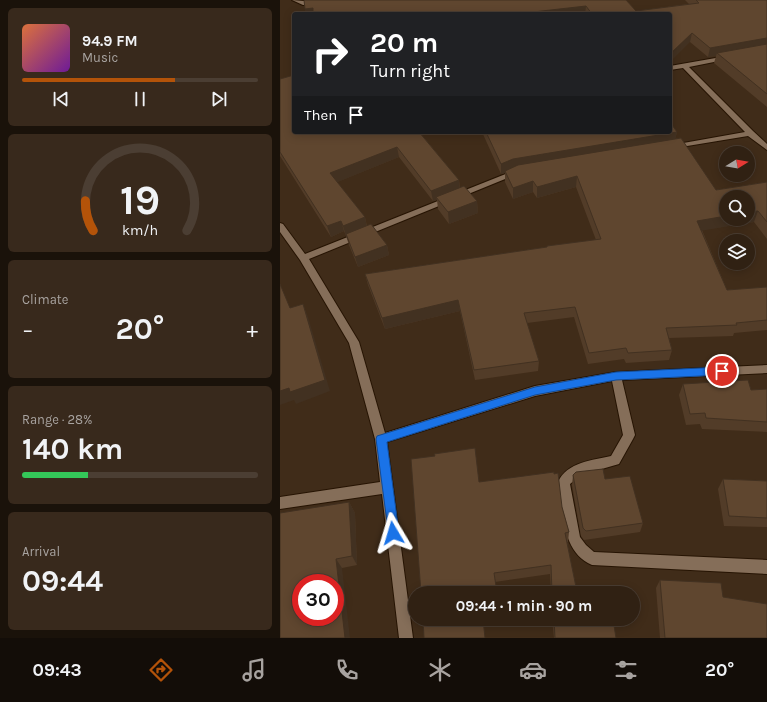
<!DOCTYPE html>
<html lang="en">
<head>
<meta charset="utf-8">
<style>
	body { margin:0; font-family:Karla,sans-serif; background:#38291c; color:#f1f3f6; height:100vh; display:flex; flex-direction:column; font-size:15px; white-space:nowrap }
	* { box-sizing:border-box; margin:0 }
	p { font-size:13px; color:#a8a3a0 }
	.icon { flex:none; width:22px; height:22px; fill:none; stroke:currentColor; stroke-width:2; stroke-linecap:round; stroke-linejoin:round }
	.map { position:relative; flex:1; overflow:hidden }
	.panel { display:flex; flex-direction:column; gap:8px; padding:8px; background:#1a120a; width:280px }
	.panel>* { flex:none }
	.banner { position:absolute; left:12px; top:12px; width:380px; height:122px; border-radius:4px; box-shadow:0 2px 10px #0003,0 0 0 1px #4b3e33; background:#202124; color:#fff; overflow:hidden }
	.needle { width:26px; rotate:79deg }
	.fabs { position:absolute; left:439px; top:146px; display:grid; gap:8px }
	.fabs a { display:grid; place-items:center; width:36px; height:36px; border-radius:50%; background:#302113; box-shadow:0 2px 10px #0003,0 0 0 1px #4b3e33; font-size:20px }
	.speed { position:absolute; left:12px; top:574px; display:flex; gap:8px; font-size:20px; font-weight:700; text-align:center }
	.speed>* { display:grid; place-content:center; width:52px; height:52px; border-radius:50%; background:#302113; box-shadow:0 2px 10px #0003,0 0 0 1px #4b3e33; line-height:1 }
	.speed .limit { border:6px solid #d22; background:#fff; color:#111 }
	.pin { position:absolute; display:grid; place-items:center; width:34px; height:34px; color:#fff; margin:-17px; border:2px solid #fff; border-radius:50%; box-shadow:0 1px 4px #0007 }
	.me { position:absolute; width:44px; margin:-22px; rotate:353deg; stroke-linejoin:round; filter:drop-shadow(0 0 3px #0008) }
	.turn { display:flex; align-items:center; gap:14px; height:84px; padding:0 12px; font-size:18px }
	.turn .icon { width:52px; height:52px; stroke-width:2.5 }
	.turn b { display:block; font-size:28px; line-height:34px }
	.then { display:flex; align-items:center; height:38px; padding:0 12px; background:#0003; gap:8px; font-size:15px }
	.big { font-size:30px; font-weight:700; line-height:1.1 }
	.panel .tile { flex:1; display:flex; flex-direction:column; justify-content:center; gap:6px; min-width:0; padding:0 14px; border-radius:6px; background:#38291c }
	.panel .dial { align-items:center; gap:0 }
	.dial svg { height:104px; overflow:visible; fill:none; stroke:#4b3e33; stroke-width:7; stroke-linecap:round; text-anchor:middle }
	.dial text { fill:#f1f3f6; stroke:none }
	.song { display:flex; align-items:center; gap:12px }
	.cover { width:48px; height:48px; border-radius:6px; background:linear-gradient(135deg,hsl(20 70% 55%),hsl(280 70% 35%)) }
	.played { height:4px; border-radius:2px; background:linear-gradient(90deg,#b45309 65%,#4b3e33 65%) }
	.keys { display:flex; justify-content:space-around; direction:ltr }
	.heat { display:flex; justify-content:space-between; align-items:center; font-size:22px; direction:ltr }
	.charge { height:6px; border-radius:3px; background:linear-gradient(90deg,#34c759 28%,#4b3e33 0) }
	.trip { position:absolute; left:128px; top:586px; width:232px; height:40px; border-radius:20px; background:#302113; box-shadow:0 2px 10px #0003,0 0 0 1px #4b3e33; font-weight:700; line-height:40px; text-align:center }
	.tabs { display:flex; height:64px; justify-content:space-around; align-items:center; background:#130d08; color:#a8a3a0 }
	.tabs .icon { width:28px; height:28px }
	.tabs .selected { color:#b45309 }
	.tabs b { font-size:18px; color:#f1f3f6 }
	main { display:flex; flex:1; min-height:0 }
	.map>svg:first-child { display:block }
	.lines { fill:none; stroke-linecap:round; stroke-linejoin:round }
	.minor-casing { stroke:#261403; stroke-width:2 }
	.minor { fill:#856e59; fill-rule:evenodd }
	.wall { fill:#523c28 }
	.shaded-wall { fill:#423121 }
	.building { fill:#5f462f; stroke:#423121; fill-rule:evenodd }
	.route { fill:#1a73e8; stroke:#114b97 }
</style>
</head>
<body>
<main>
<section class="panel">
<div class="tile">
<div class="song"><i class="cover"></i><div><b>94.9 FM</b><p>Music</p></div></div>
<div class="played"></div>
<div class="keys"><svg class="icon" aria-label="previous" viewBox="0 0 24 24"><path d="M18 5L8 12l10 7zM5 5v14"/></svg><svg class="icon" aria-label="pause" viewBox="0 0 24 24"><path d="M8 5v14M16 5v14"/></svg><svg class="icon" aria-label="next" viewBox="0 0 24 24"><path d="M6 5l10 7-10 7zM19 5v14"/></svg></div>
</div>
<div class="tile dial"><svg viewBox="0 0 100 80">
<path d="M14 69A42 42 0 1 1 86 69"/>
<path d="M14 69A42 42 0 0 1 8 46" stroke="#b45309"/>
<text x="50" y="56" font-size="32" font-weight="700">19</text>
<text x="50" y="72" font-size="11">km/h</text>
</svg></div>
<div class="tile"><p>Climate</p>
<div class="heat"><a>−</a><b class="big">20°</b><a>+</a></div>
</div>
<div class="tile"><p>Range · 28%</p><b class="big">140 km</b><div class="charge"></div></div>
<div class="tile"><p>Arrival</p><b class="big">09:44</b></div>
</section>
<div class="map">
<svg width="487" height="638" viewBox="0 0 487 638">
	<rect width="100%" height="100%" fill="#402c19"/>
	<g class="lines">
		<g class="minor-casing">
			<g id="minor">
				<polygon points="12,0 24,1 59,0 56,2 23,5"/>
				<polygon points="447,56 449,57 449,59 409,67 473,131 487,144 487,150 468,136 389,149 388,147 392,145 465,132 403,68 390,70 390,66"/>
				<path d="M233 171H236L240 173 29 259 79 342 105 433 255 386 336 372 487 365V373L342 380 355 435 353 439 339 464 301 475 290 484 300 537 306 545 314 552 487 560V574L312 565C281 552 283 510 278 482 287 462 313 460 331 456L343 435 332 381 255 396 107 442 133 638H119L102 494 0 509V497L100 482 95 439 69 343 20 260 0 232V223L3 224 25 254Z"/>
			</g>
		</g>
		<use href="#minor" class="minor"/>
	</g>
	<g class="wall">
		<polygon points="346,0 356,11 409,4 405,0 487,0 487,107 434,63 436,56 428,57 410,42 390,14 27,14 25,9"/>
		<polygon points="0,79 14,132 151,132 141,134 179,180 180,188 197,201 198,213 169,224 158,209 157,200 153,201 119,157 57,182 85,217 87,226 107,245 109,255 78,267 69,245 66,236 64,231 51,237 0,156"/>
		<polygon points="202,132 397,132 395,139 436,190 487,182 487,239 474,222 422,230 447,290 487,287 487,330 454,333 453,336 389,338 392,350 389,360 346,363 344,359 308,364 294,317 247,323 259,361 258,371 195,380 180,311 105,329 88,285 85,274 267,247 267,246 316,240 296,187 257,198 253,192 233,199 225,182 225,173 221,174"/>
		<polygon points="403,384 471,390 487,389 487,432 422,429 420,424 406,425 399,395"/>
		<polygon points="293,475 325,479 363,523 360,532 304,540 301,536 292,485"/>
		<polygon points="443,479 487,481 487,527 444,526 438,489"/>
		<polygon points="199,482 282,507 289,532 288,542 287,542 296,587 330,593 271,593 270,574 215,582 217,593 141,593"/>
		<polygon points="69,502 75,513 77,565 62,568 0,638"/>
		<polygon points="380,580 443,597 487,638 380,638 376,588"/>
		<polygon points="272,619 333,619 336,638 274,638"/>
	</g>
	<g class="shaded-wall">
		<polygon points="306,6 305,14 244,14 244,13"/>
		<polygon points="33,8 34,14 27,14 25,9"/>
		<polygon points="412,33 410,42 390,62 390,54"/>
		<polygon points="487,38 487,47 437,53 436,56 428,57 430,48"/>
		<polygon points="135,132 151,132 135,136"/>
		<polygon points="397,132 395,142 225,171 225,173 221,174 221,164 233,159"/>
		<polygon points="117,147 119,157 53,184 50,173"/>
		<polygon points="297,176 296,187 257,198 257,187"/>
		<polygon points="179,180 180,191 156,197 157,200 153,201 151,191"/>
		<polygon points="253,181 253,192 233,199 233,188"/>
		<polygon points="197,201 198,213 169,224 168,212"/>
		<polygon points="478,211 474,222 414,232 417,221 446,216 446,219 468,219 468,212"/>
		<polygon points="85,217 87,228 66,236 63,226"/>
		<polygon points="61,221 64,231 51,237 47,226"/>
		<polygon points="107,245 109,255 78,267 75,257"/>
		<polygon points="178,300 180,311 105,329 102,318"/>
		<polygon points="23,304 28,317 50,391 16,404 14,400 0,405 0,391"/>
		<polygon points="69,502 75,513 77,565 72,556"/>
		<polygon points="56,559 62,568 70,638 65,638"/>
	</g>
	<g class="building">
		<polygon points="24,0 346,0 356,11 419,3 416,0 487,0 487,38 430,48 412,33 390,54 390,14 312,14 306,6 244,13 244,14 33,14 33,8 25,9"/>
		<polygon points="487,44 487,94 437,53"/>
		<polygon points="14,75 14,132 139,132 179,180 151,191 117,147 50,173 85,217 63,226 61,221 47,226 0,152 0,79"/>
		<polygon points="390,122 397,132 233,159 221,164 206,132 390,132"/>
		<polygon points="401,138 436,190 487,182 487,222 478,211 468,212 468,197 446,197 446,216 417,221 447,290 487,287 487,320 456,323 457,325 386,328 392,350 348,353 346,348 309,353 295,307 244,313 259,361 194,370 178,300 102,318 85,274 267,247 267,246 321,239 297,176 257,187 253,181 233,188 225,171 238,165"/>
		<polygon points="184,186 197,201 168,212 156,197"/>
		<polygon points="91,224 107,245 75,257 66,234"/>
		<polygon points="0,284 10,308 23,304 45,380 10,392 9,388 0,391"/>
		<polygon points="468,380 471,390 487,389 487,422 426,418 425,413 410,414 403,384"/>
		<polygon points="195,448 199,482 274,472 274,474 278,473 282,507 289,532 285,533 296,587 330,586 330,593 272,593 271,565 214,573 216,586 199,589 200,593 141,593 131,459 155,456 154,454"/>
		<polygon points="323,469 325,479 350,476 363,523 306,531 303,528 293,475 296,472"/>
		<polygon points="443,479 487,481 487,518 449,516"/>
		<path d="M69 502 72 556 56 559 65 638H0V513ZM21 583H55V617H21Z"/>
		<polygon points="380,580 441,583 443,597 487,604 487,638 385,638"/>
		<polygon points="143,619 203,619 205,638 144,638"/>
		<polygon points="274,619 333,619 336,638 275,638"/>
	</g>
	<polygon class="route" points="442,367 445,368 446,371 445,374 442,375 336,380 255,395 107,442 119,533 117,537 113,538 109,537 96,439 97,436 255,387 336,372"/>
</svg>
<div class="fabs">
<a><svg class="needle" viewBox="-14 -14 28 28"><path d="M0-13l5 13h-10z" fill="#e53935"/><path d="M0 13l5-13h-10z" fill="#a8a3a0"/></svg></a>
<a><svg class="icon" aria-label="search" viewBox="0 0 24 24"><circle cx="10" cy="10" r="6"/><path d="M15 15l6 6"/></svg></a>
<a><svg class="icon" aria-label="layers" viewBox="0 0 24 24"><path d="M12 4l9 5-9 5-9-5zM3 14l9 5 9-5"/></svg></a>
</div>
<div class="speed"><div class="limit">30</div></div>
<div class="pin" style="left:442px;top:371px;background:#d93025"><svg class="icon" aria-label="arrive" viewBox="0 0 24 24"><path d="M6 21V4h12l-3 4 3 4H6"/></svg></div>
<svg class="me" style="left:113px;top:533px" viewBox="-20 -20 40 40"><path d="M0-17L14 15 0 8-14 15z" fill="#1a73e8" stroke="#fff" stroke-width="4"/></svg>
<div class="trip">09:44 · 1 min · 90 m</div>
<div class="banner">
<div class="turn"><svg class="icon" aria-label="right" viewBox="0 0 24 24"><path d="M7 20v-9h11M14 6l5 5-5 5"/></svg><div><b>20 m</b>Turn right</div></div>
<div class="then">Then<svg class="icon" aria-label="arrive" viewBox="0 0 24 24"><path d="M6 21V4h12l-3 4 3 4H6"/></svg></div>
</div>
</div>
</main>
<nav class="tabs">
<b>09:43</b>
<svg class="icon selected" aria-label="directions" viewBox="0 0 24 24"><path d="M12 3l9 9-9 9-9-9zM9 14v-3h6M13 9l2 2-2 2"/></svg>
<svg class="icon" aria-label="music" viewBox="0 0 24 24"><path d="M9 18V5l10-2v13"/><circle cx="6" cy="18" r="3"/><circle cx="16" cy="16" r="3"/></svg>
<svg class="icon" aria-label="phone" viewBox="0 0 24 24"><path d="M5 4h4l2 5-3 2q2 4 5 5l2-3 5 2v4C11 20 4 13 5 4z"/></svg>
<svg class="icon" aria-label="climate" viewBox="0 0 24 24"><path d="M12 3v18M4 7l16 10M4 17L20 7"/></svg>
<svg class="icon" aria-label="car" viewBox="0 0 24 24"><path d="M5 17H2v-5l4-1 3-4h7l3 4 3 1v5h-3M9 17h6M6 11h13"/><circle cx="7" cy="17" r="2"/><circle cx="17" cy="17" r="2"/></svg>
<svg class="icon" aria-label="filters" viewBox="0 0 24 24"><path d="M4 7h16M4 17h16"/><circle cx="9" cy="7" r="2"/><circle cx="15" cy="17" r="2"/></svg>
<b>20°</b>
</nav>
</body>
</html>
